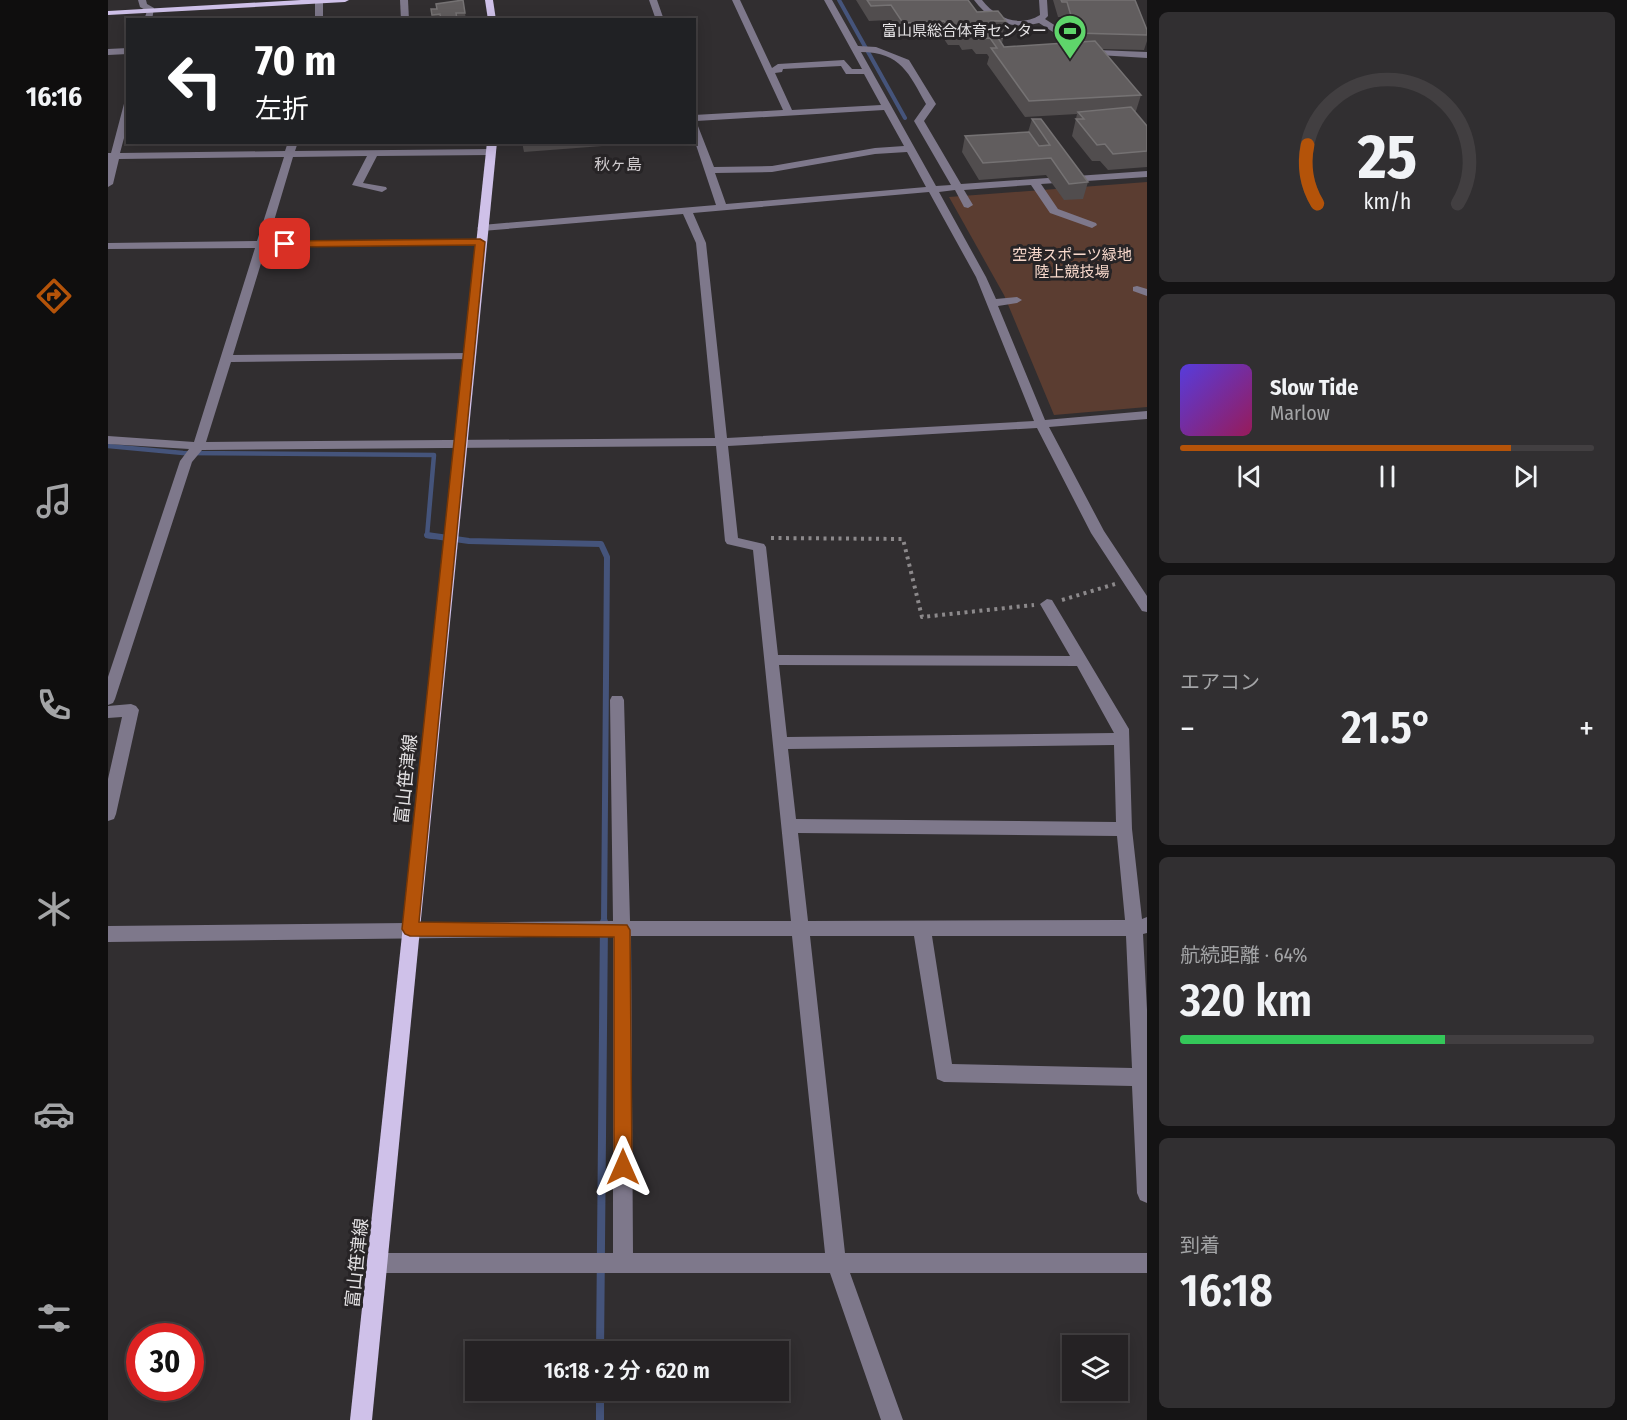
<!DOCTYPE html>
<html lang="ja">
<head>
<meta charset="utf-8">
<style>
	body { margin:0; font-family:"Fira Sans Condensed","Noto Sans JP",sans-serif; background:#312f31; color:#f1f3f6; height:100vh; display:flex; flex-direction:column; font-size:22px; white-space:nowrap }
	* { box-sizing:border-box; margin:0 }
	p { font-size:20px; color:#a3a4a6 }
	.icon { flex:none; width:33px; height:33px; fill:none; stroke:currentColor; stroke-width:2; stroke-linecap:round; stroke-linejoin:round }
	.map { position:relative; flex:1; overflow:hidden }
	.sheet { display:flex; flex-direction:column; gap:12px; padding:12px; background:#141314; width:480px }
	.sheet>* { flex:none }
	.hud { position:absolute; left:18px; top:18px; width:570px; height:126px; border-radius:0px; box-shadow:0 3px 15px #0003,0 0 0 2px #423f41; background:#202124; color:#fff; overflow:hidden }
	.controls { position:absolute; left:954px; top:1335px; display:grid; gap:12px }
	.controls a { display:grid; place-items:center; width:66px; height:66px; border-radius:0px; background:#252224; box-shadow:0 3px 15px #0003,0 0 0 2px #423f41; font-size:30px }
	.speed { position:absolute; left:18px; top:1323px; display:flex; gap:12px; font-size:30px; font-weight:700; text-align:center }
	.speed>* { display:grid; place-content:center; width:78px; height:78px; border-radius:50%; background:#252224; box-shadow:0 3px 15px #0003,0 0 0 2px #423f41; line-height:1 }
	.speed .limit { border:9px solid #d22; background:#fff; color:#111 }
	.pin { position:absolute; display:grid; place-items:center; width:51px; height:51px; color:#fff; margin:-26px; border-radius:12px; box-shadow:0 3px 9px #0006 }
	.me { position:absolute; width:66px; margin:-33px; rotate:0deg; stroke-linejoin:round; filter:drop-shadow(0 0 4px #0008) }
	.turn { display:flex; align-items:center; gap:21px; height:126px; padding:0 30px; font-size:27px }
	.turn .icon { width:78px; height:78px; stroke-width:2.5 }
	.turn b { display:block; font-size:42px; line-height:51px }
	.big { font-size:45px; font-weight:600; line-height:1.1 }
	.sheet .card { flex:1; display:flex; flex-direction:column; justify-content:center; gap:9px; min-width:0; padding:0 21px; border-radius:9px; background:#312f31 }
	.sheet .dial { align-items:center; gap:0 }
	.dial svg { height:156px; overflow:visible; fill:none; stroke:#423f41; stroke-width:7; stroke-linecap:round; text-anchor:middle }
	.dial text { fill:#f1f3f6; stroke:none }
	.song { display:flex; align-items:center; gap:18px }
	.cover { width:72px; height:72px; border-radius:9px; background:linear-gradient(135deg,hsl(250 70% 55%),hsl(330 70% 35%)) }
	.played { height:6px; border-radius:3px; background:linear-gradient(90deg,#b45309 80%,#423f41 80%) }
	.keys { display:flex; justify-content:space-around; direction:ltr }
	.heat { display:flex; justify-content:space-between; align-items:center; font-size:33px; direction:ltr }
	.charge { height:9px; border-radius:4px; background:linear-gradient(90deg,#34c759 64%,#423f41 0) }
	.trip { position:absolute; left:357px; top:1341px; width:324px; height:60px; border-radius:0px; background:#252224; box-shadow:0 3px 15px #0003,0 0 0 2px #423f41; font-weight:600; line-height:60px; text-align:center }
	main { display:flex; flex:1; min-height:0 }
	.tab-bar { display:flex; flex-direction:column; width:108px; justify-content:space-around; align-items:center; background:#0f0e0e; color:#a3a4a6 }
	.tab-bar .icon { width:42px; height:42px }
	.tab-bar .selected { color:#b45309 }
	.tab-bar b { font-size:27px; color:#f1f3f6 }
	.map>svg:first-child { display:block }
	.green { fill:#5b3d31 }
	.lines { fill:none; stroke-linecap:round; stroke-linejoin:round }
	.stream-far3 { stroke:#45547b; stroke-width:4 }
	.stream-far2 { stroke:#45547b; stroke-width:4.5 }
	.stream-far1 { stroke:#45547b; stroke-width:6 }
	.stream { stroke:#45547b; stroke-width:8 }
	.path { stroke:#8c898b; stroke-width:4; stroke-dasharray:3 4.5; stroke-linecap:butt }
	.minor { fill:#7e788b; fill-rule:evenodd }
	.major { fill:#cfc1e9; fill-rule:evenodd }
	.wall { fill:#514d4e }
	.building { fill:#615d5e; stroke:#757273; stroke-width:1.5 }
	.route { fill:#b45309; stroke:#753606; stroke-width:1.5 }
	.labels { text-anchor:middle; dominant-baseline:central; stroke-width:6; stroke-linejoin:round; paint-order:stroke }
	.far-poi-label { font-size:15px; fill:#e3e1e3; stroke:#272426; text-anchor:end }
	.far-park-label { font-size:15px; fill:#f8d9cc; stroke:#272426 }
	.far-neighbourhood-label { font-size:16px; fill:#cfcbce; stroke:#272426 }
	.street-label { font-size:18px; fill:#e3e1e3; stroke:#272426 }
</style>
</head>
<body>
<main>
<nav class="tab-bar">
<b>16:16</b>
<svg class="icon selected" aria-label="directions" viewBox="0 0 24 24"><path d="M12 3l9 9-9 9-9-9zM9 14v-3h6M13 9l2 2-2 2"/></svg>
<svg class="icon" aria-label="music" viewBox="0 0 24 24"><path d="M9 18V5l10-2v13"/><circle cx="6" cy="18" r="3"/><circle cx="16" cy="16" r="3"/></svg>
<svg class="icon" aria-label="phone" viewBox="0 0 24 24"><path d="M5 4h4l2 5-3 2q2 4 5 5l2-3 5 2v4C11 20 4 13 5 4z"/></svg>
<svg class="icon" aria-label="climate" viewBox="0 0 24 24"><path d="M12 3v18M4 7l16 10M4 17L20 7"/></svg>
<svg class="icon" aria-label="car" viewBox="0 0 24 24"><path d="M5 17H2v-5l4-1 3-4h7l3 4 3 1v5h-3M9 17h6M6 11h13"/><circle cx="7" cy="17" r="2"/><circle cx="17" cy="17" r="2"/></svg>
<svg class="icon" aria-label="filters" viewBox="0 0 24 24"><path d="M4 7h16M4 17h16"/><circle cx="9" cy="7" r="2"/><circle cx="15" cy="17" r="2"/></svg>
</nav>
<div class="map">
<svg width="1039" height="1420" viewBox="0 0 1039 1420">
	<rect width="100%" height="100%" fill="#312e30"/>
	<polygon class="green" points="1039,182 1039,407 946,415 896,295 841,197"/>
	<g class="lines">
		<polyline class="stream-far3" points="731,0 797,118"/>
		<polyline class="stream-far2" points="0,446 75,453 326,455 319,536 326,537"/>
		<polyline class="stream-far1" points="319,535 361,541 493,544 499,557 496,924"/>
		<g class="stream">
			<polyline points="492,1352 496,922"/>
			<polyline points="492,1390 492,1420"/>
		</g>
		<g class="path">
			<polyline points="663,538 795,539 814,617 926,605"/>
			<polyline points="954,600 1007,584"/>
		</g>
		<g class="minor">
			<polygon points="30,0 38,0 39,4 46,8 44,20 36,20 39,11 32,7"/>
			<rect x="207" y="0" width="8" height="20"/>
			<polygon points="292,0 300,0 301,20 293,20"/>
			<polygon points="541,0 549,0 556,20 548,20"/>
			<path d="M624 0H632L664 68 670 64 736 60 744 69H754L716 0H724L750 46 768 47 801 60 828 104 816 121 853 184 1039 171V177L933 184 950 209 988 223 989 225 984 228 942 213 923 185 856 190 865 205 860 208 856 207 847 190 831 192 878 277 888 299 909 297 914 300 909 303 890 306 937 420 1039 411V419L941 427 996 531 1039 596V612L1034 611 983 533 929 428 620 446 630 538 656 544 658 547 670 655 962 656 932 604 939 599 944 600 1021 729 1024 829 1034 919 1039 917V933L1035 934 1039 1010V1203L1032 1200 1029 1193 1024 1086 836 1082 829 1079 806 936H702L737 1253H1039V1273H742L795 1420H773L722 1273H269L262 1270 259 1263 262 1256 269 1253H505V936L0 942V926L505 921 502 700 504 696H514L516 700 522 921H683L645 550 619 544 617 541 608 446 94 450 84 462 7 699 5 703 0 705V677L72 461 81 449 0 444V436L86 442 147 248 0 249V243L149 241 176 157 11 159 5 184 0 187V153H3L17 100 20 99V123L12 153 177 151 180 142H190L187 151 383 149 388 152 383 155 269 156 255 183 278 187 279 189 274 192 244 185 259 156 185 157 160 241 372 239 377 242 372 245 158 247 125 355 361 353 367 356 361 359 123 362 98 442 607 438 588 243 575 214 374 231 369 228 374 225 608 205 586 139V115L675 110ZM753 52C793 52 801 74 818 104L806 121 843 185 828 186ZM733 66 738 74H756L773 105 684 110 667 73 674 72 675 69ZM776 110 796 146 767 148 664 166 606 167 588 121ZM799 152 818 187 618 204 607 173 664 172 767 154ZM821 192 868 277 926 421 619 438 598 243 585 213ZM671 665 969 666 1006 733 679 737ZM1006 745 1008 822 688 819 680 749ZM690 833 1009 836 1017 920 700 921ZM523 936H684L717 1253H525ZM824 936H1018L1024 1068 844 1064Z"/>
			<path d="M866 0H874C888 18 911 28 932 15L931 0H939L940 16 937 19 951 28 964 49 1039 52V58L958 53 945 32 931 23C905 30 882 22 866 0Z"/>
			<polygon points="20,48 20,54 0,55 0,49"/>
			<polygon points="1029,286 1039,289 1039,296 1025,291 1025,287"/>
			<polygon points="23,704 28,706 31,710 8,814 6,819 0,821 0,779 14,717 0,718 0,706"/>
		</g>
		<g class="major">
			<polygon points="193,0 241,0 237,2 0,15 0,11"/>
			<polygon points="377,0 385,0 388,20 380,20"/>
			<polygon points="379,142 389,142 264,1420 242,1420"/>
		</g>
	</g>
	<g class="wall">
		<polygon points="748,0 860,0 869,12 898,21 894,36 895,38 894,44 896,47 963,43 955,17 950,17 945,0 1027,0 1039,30 1039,41 1036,50 994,49 1033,95 1028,111 1027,112 1039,126 1039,167 1000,170 992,161 984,161 964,136 969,114 917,117 879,64 881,57 879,54 868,54 864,49 854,50 851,45 840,45 834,36 792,38 781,20 761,21"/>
		<polygon points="323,9 357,13 358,20 324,20"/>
		<polygon points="924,119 980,182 975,199 956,200 938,175 871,180 854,152 857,136 920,132"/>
		<polygon points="414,142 547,142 416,152"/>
	</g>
	<g class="building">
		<polygon points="355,0 357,13 348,13 349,19 333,20 332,14 324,15 323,9 329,9 328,4"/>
		<polygon points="759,0 860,0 869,12 890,11 898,21 883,21 895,38 890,38 896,47 987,41 1033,95 921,101 883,48 889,48 882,38 871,39 867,34 857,34 854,29 843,30 836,21 795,23 783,5 763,6"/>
		<polygon points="953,0 1027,0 1039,30 1039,35 968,33 959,2 954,2"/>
		<polygon points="1023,107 1039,126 1039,151 1005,154 997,144 989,145 968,119 976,119 970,112"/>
		<polygon points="924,119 933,119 980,182 961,184 943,158 875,163 857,136 921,132 931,146 942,145"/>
	</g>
	<polygon class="route" points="372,239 377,242 311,922 519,925 522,930 524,1167 521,1174 515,1176 509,1174 506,1167 506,937 302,936 297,934 294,929 367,245 177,247 172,244 177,241"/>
	<defs>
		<g id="stadium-pin" transform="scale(1.725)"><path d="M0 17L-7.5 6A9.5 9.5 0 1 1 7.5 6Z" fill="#5fd56b" stroke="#272426"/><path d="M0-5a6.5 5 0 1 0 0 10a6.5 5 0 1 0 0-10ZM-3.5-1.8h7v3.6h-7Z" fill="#111"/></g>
	</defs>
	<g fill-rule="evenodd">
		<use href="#stadium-pin" x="962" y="31"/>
	</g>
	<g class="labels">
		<g class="far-poi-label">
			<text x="939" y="31">富山県総合体育センター</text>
		</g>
		<g class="far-park-label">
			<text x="964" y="255">空港スポーツ緑地<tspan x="964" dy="17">陸上競技場</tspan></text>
		</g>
		<g class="far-neighbourhood-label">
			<text x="510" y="164">秋ヶ島</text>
		</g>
		<g class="street-label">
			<text transform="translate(298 779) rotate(-84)">富山笹津線</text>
			<text transform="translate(249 1263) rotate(-84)">富山笹津線</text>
		</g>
	</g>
</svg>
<div class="controls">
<a><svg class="icon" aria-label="layers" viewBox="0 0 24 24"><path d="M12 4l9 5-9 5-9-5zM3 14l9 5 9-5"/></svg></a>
</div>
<div class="speed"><div class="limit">30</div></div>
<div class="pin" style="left:177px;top:244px;background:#d93025"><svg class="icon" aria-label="arrive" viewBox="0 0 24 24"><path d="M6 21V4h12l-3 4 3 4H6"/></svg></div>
<svg class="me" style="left:515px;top:1167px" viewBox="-20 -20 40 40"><path d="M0-17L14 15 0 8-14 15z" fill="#b45309" stroke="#fff" stroke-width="4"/></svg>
<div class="trip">16:18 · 2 分 · 620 m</div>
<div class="hud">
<div class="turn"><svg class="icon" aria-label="left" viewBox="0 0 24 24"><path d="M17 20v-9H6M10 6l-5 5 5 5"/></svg><div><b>70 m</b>左折</div></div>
</div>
</div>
<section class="sheet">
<div class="card dial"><svg viewBox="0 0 100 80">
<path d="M14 69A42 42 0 1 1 86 69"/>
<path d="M14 69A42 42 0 0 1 9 39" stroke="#b45309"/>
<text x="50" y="56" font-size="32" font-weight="700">25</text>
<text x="50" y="72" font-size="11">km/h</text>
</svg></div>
<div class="card">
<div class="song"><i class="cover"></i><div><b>Slow Tide</b><p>Marlow</p></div></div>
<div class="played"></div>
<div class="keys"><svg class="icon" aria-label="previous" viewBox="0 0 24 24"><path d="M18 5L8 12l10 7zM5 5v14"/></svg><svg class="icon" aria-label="pause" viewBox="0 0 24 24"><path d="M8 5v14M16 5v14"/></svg><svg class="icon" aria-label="next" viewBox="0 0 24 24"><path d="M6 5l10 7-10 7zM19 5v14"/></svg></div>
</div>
<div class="card"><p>エアコン</p>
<div class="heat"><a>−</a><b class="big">21.5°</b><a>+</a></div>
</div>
<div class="card"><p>航続距離 · 64%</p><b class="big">320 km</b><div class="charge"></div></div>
<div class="card"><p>到着</p><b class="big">16:18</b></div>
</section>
</main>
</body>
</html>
